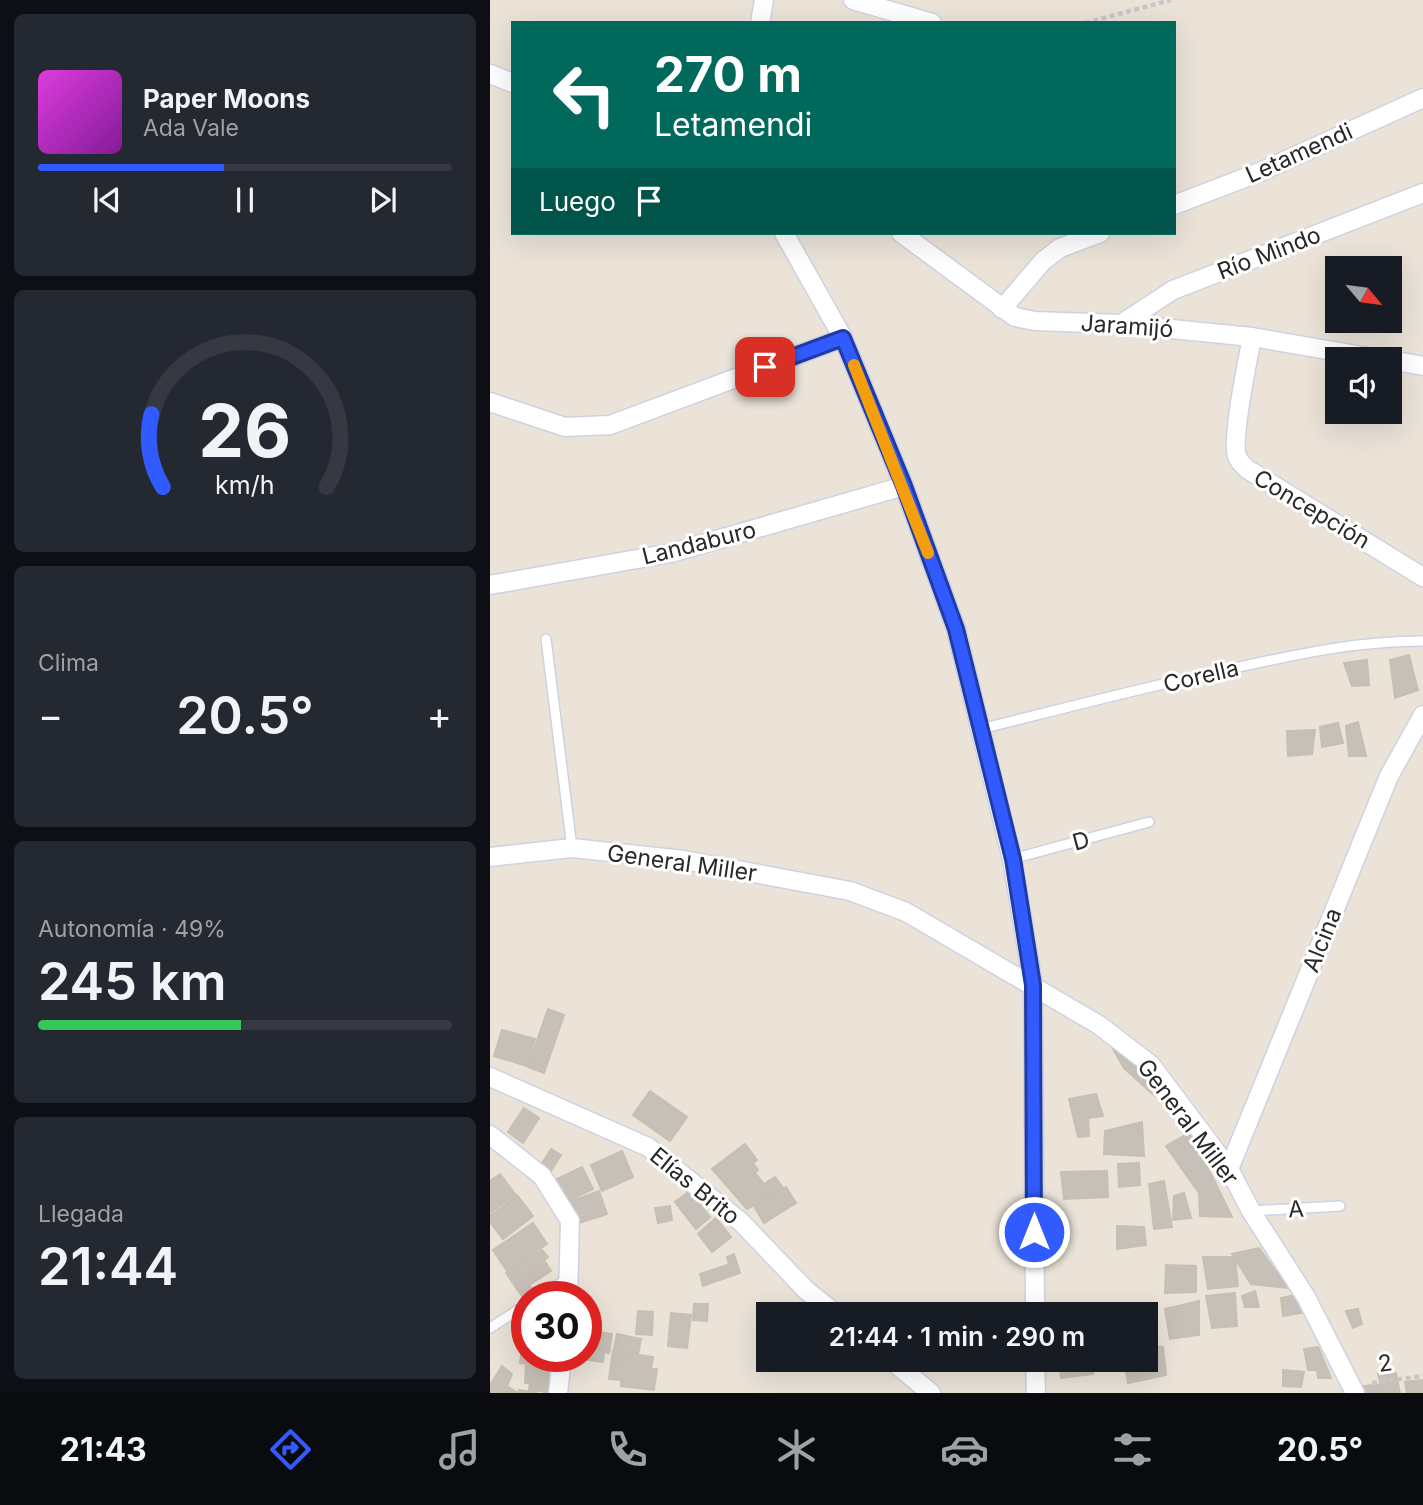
<!DOCTYPE html>
<html lang="es">
<head>
<meta charset="utf-8">
<style>
	body { margin:0; font-family:Inter,sans-serif; background:#242831; color:#f1f3f6; height:100vh; display:flex; flex-direction:column; font-size:26px; white-space:nowrap }
	* { box-sizing:border-box; margin:0 }
	p { font-size:23px; color:#9ea1a6 }
	.icon { flex:none; width:38px; height:38px; fill:none; stroke:currentColor; stroke-width:2; stroke-linecap:round; stroke-linejoin:round }
	.map { position:relative; flex:1; overflow:hidden }
	.panel { display:flex; flex-direction:column; gap:14px; padding:14px; background:#0d0f14; width:490px }
	.panel>* { flex:none }
	.banner { position:absolute; left:21px; top:21px; width:665px; height:214px; border-radius:0px; box-shadow:0 7px 28px #0002; background:#00695c; color:#fff; overflow:hidden }
	.needle { width:46px; rotate:119deg }
	.tools { position:absolute; left:835px; top:256px; display:grid; gap:14px }
	.tools a { display:grid; place-items:center; width:77px; height:77px; border-radius:0px; background:#171b24; box-shadow:0 7px 28px #0002; font-size:35px }
	.speed { position:absolute; left:21px; top:1281px; display:flex; gap:14px; font-size:35px; font-weight:700; text-align:center }
	.speed>* { display:grid; place-content:center; width:91px; height:91px; border-radius:50%; background:#171b24; box-shadow:0 7px 28px #0002; line-height:1 }
	.speed .limit { border:10px solid #d22; background:#fff; color:#111 }
	.pin { position:absolute; display:grid; place-items:center; width:60px; height:60px; color:#fff; margin:-30px; border-radius:14px; box-shadow:0 4px 10px #0006 }
	.me { position:absolute; width:77px; margin:-38px; rotate:0deg; stroke-linejoin:round; filter:drop-shadow(0 0 5px #0008) }
	.turn { display:flex; align-items:center; gap:24px; height:147px; padding:0 28px; font-size:32px }
	.turn .icon { width:91px; height:91px; stroke-width:2.5 }
	.turn b { display:block; font-size:49px; line-height:60px }
	.then { display:flex; align-items:center; height:66px; padding:0 28px; background:#0003; gap:14px; font-size:26px }
	.big { font-size:52px; font-weight:600; line-height:1.1 }
	.panel .tile { flex:1; display:flex; flex-direction:column; justify-content:center; gap:10px; min-width:0; padding:0 24px; border-radius:10px; background:#242831 }
	.panel .dial { align-items:center; gap:0 }
	.dial svg { height:182px; overflow:visible; fill:none; stroke:#363941; stroke-width:7; stroke-linecap:round; text-anchor:middle }
	.dial text { fill:#f1f3f6; stroke:none }
	.song { display:flex; align-items:center; gap:21px }
	.cover { width:84px; height:84px; border-radius:10px; background:linear-gradient(135deg,hsl(300 70% 55%),hsl(290 70% 35%)) }
	.played { height:7px; border-radius:4px; background:linear-gradient(90deg,#315bff 45%,#363941 45%) }
	.keys { display:flex; justify-content:space-around; direction:ltr }
	.heat { display:flex; justify-content:space-between; align-items:center; font-size:38px; direction:ltr }
	.charge { height:10px; border-radius:5px; background:linear-gradient(90deg,#34c759 49%,#363941 0) }
	.trip { position:absolute; left:266px; top:1302px; width:402px; height:70px; border-radius:0px; background:#171b24; box-shadow:0 7px 28px #0002; font-weight:600; line-height:70px; text-align:center }
	.tabs { display:flex; height:112px; justify-content:space-around; align-items:center; background:#090b0e; color:#9ea1a6 }
	.tabs .icon { width:49px; height:49px }
	.tabs .on { color:#315bff }
	.tabs b { font-size:32px; color:#f1f3f6 }
	main { display:flex; flex:1; min-height:0 }
	.map>svg:first-child { display:block }
	.building { fill:#c6c0b8; stroke:#c6bfb2; stroke-width:2 }
	.lines { fill:none; stroke-linecap:round; stroke-linejoin:round }
	.service-casing { stroke:#cdd2e2; stroke-width:12 }
	.minor-casing { stroke:#cdd2e2; stroke-width:21 }
	.path { stroke:#c7c7c7; stroke-width:4.5; stroke-dasharray:5 3.5; stroke-linecap:butt }
	.service { stroke:#fff; stroke-width:9 }
	.minor { stroke:#fff; stroke-width:18 }
	.route-casing { stroke:#203ba6; stroke-width:18 }
	.route { stroke:#315bff; stroke-width:12 }
	.slow { stroke:#f59e0b; stroke-width:12 }
	.labels { text-anchor:middle; dominant-baseline:central; stroke-width:6; stroke-linejoin:round; paint-order:stroke }
	.street-label { font-size:23px; fill:#282828; stroke:#fff }
</style>
</head>
<body>
<main>
<section class="panel">
<div class="tile">
<div class="song"><i class="cover"></i><div><b>Paper Moons</b><p>Ada Vale</p></div></div>
<div class="played"></div>
<div class="keys"><svg class="icon" aria-label="previous" viewBox="0 0 24 24"><path d="M18 5L8 12l10 7zM5 5v14"/></svg><svg class="icon" aria-label="pause" viewBox="0 0 24 24"><path d="M8 5v14M16 5v14"/></svg><svg class="icon" aria-label="next" viewBox="0 0 24 24"><path d="M6 5l10 7-10 7zM19 5v14"/></svg></div>
</div>
<div class="tile dial"><svg viewBox="0 0 100 80">
<path d="M14 69A42 42 0 1 1 86 69"/>
<path d="M14 69A42 42 0 0 1 9 37" stroke="#315bff"/>
<text x="50" y="56" font-size="32" font-weight="700">26</text>
<text x="50" y="72" font-size="11">km/h</text>
</svg></div>
<div class="tile"><p>Clima</p>
<div class="heat"><a>−</a><b class="big">20.5°</b><a>+</a></div>
</div>
<div class="tile"><p>Autonomía · 49%</p><b class="big">245 km</b><div class="charge"></div></div>
<div class="tile"><p>Llegada</p><b class="big">21:44</b></div>
</section>
<div class="map">
<svg width="933" height="1393" viewBox="0 0 933 1393">
	<rect width="100%" height="100%" fill="#ebe3d8"/>
	<g class="building">
		<polygon points="919,655 928,690 905,698 900,660"/>
		<polygon points="877,660 879,685 862,686 854,663"/>
		<polygon points="868,722 876,756 859,756 856,726"/>
		<polygon points="848,723 853,743 832,747 830,727"/>
		<polygon points="825,730 822,754 798,756 797,731"/>
		<polygon points="58,1009 74,1015 54,1073 38,1067"/>
		<polygon points="12,1030 45,1039 37,1066 4,1056"/>
		<polygon points="622,1047 637,1047 678,1098 665,1096 634,1068"/>
		<polygon points="160,1091 197,1117 180,1141 143,1115"/>
		<polygon points="606,1094 613,1116 598,1118 599,1136 588,1137 579,1099"/>
		<polygon points="34,1108 49,1118 33,1143 18,1132"/>
		<polygon points="652,1122 654,1156 614,1154 615,1131"/>
		<polygon points="699,1133 725,1182 742,1217 710,1216 709,1193 676,1146"/>
		<polygon points="255,1144 267,1160 263,1163 268,1170 265,1173 274,1184 285,1177 293,1188 257,1209 222,1169"/>
		<polygon points="61,1149 71,1155 61,1171 51,1165"/>
		<polygon points="132,1151 143,1177 112,1191 101,1165"/>
		<polygon points="649,1163 650,1185 629,1187 628,1164"/>
		<polygon points="92,1167 103,1189 78,1201 67,1179"/>
		<polygon points="617,1171 618,1197 574,1199 571,1172"/>
		<polygon points="10,1174 25,1194 0,1213 0,1181"/>
		<polygon points="674,1181 682,1227 664,1229 659,1184"/>
		<polygon points="296,1187 306,1203 274,1223 264,1206"/>
		<polygon points="109,1191 117,1214 86,1224 79,1202"/>
		<polygon points="200,1191 220,1217 206,1229 185,1202"/>
		<polygon points="694,1193 701,1218 683,1220 684,1196"/>
		<polygon points="27,1195 43,1216 13,1239 0,1222 0,1216"/>
		<polygon points="180,1206 182,1220 168,1223 165,1208"/>
		<polygon points="226,1218 241,1237 222,1252 208,1234"/>
		<polygon points="43,1223 57,1244 17,1271 3,1250"/>
		<polygon points="627,1226 654,1227 656,1245 627,1249"/>
		<polygon points="769,1248 798,1288 761,1284 742,1254"/>
		<polygon points="52,1250 58,1257 54,1260 61,1271 39,1285 42,1289 32,1296 16,1273"/>
		<polygon points="244,1254 250,1273 213,1286 210,1274 237,1265 239,1272 241,1271 237,1257"/>
		<polygon points="713,1257 745,1257 748,1286 718,1289"/>
		<polygon points="676,1265 706,1266 706,1292 675,1293"/>
		<polygon points="765,1291 769,1307 755,1307 752,1296"/>
		<polygon points="745,1293 747,1326 722,1328 716,1296"/>
		<polygon points="805,1295 816,1312 793,1316 791,1298"/>
		<polygon points="709,1301 709,1335 680,1339 675,1309"/>
		<polygon points="204,1304 218,1304 217,1321 203,1320"/>
		<polygon points="868,1309 872,1324 863,1328 856,1311"/>
		<polygon points="148,1311 163,1312 162,1335 146,1334"/>
		<polygon points="181,1313 201,1315 197,1348 178,1346"/>
		<polygon points="96,1330 122,1334 119,1353 114,1352 113,1362 91,1359 92,1356 96,1356"/>
		<polygon points="127,1334 151,1339 148,1354 124,1349"/>
		<polygon points="33,1338 37,1339 37,1356 59,1356 58,1366 30,1363"/>
		<polygon points="656,1346 673,1347 676,1375 638,1383 634,1360 656,1360"/>
		<polygon points="828,1347 841,1378 828,1378 827,1370 818,1370 814,1349"/>
		<polygon points="123,1351 163,1357 161,1369 167,1369 164,1390 131,1386 131,1380 119,1379"/>
		<polygon points="569,1360 601,1360 603,1374 571,1378"/>
		<polygon points="12,1366 22,1374 17,1386 28,1393 29,1390 47,1393 0,1393 0,1385"/>
		<polygon points="36,1366 59,1367 57,1392 39,1390 40,1383 35,1383"/>
		<polygon points="793,1370 814,1372 811,1387 793,1386"/>
		<polygon points="906,1373 910,1393 893,1393 888,1374"/>
		<polygon points="933,1380 933,1393 917,1393 915,1382"/>
		<polygon points="891,1384 891,1393 875,1393 873,1386"/>
	</g>
	<g class="lines">
		<g class="service-casing">
			<g id="service">
				<polyline points="56,639 82,848"/>
				<path d="M491 729C575 708 659 686 744 668 809 654 866 641 933 641"/>
				<polyline points="522,859 659,822"/>
				<polyline points="761,1211 850,1206"/>
				<polyline points="48,1297 79,1278"/>
				<polyline points="0,1328 37,1304"/>
			</g>
		</g>
		<g class="minor-casing">
			<g id="minor">
				<polyline points="363,0 442,23"/>
				<polyline points="270,23 274,0"/>
				<polyline points="0,74 23,83"/>
				<polyline points="684,205 770,172 933,98"/>
				<polyline points="294,233 353,338 414,486 466,629 522,859 543,985 545,1314"/>
				<polyline points="411,233 525,317 545,321 631,324 762,337 890,359"/>
				<polyline points="512,309 553,261 570,248 610,233"/>
				<polyline points="631,324 683,290 933,193"/>
				<path d="M762 337C758 359 741 439 747 456 749 462 753 465 757 469L933 577"/>
				<polyline points="900,360 933,366"/>
				<polyline points="0,402 75,427 120,425 353,338"/>
				<polyline points="0,585 181,553 414,486"/>
				<polyline points="0,857 82,848 194,860 360,891 416,912 609,1025 661,1065 739,1169 761,1211 816,1297 865,1393"/>
				<polyline points="0,1077 158,1147 251,1222 316,1290 346,1314"/>
				<polyline points="0,1135 52,1176 80,1221 78,1297"/>
				<polyline points="739,1169 899,776 933,715"/>
				<polyline points="401,1360 441,1393"/>
				<polyline points="545,1360 546,1393"/>
				<polyline points="68,1393 72,1356"/>
			</g>
		</g>
		<g class="path">
			<polyline points="595,23 681,0"/>
			<polyline points="882,1383 933,1376"/>
		</g>
		<use href="#service" class="service"/>
		<use href="#minor" class="minor"/>
	</g>
	<g class="lines">
		<g class="route-casing">
			<polyline id="route" points="275,367 353,338 414,486 466,629 523,859 543,985 544,1232"/>
		</g>
		<use href="#route" class="route"/>
		<polyline class="slow" points="364,365 438,553"/>
	</g>
	<g class="labels">
		<g class="street-label">
			<text transform="translate(809 153) rotate(-24)">Letamendi</text>
			<text transform="translate(779 253) rotate(-21)">Río Mindo</text>
			<text transform="translate(637 326) rotate(4)">Jaramijó</text>
			<text transform="translate(822 509) rotate(31)">Concepción</text>
			<text transform="translate(209 543) rotate(-14)">Landaburo</text>
			<text transform="translate(711 676) rotate(-13)">Corella</text>
			<text transform="translate(591 841) rotate(-15)">D</text>
			<text transform="translate(192 863) rotate(8)">General Miller</text>
			<text transform="translate(832 940) rotate(-68)">Alcina</text>
			<text transform="translate(698 1122) rotate(53)">General Miller</text>
			<text transform="translate(205 1186) rotate(39)">Elías Brito</text>
			<text transform="translate(806 1209) rotate(-3)">A</text>
			<text transform="translate(895 1363) rotate(-8)">2</text>
		</g>
	</g>
</svg>
<div class="tools">
<a><svg class="needle" viewBox="-14 -14 28 28"><path d="M0-13l5 13h-10z" fill="#e53935"/><path d="M0 13l5-13h-10z" fill="#9ea1a6"/></svg></a>
<a><svg class="icon" aria-label="sound" viewBox="0 0 24 24"><path d="M4 9h4l5-4v14l-5-4H4zM17 9q2 3 0 6"/></svg></a>
</div>
<div class="speed"><div class="limit">30</div></div>
<div class="pin" style="left:275px;top:367px;background:#d93025"><svg class="icon" aria-label="arrive" viewBox="0 0 24 24"><path d="M6 21V4h12l-3 4 3 4H6"/></svg></div>
<svg class="me" style="left:544px;top:1232px" viewBox="-20 -20 40 40"><circle r="17" fill="#315bff" stroke="#fff" stroke-width="3"/><path d="M0-11L8 9 0 5-8 9z" fill="#fff"/></svg>
<div class="trip">21:44 · 1 min · 290 m</div>
<div class="banner">
<div class="turn"><svg class="icon" aria-label="left" viewBox="0 0 24 24"><path d="M17 20v-9H6M10 6l-5 5 5 5"/></svg><div><b>270 m</b>Letamendi</div></div>
<div class="then">Luego<svg class="icon" aria-label="arrive" viewBox="0 0 24 24"><path d="M6 21V4h12l-3 4 3 4H6"/></svg></div>
</div>
</div>
</main>
<nav class="tabs">
<b>21:43</b>
<svg class="icon on" aria-label="directions" viewBox="0 0 24 24"><path d="M12 3l9 9-9 9-9-9zM9 14v-3h6M13 9l2 2-2 2"/></svg>
<svg class="icon" aria-label="music" viewBox="0 0 24 24"><path d="M9 18V5l10-2v13"/><circle cx="6" cy="18" r="3"/><circle cx="16" cy="16" r="3"/></svg>
<svg class="icon" aria-label="phone" viewBox="0 0 24 24"><path d="M5 4h4l2 5-3 2q2 4 5 5l2-3 5 2v4C11 20 4 13 5 4z"/></svg>
<svg class="icon" aria-label="climate" viewBox="0 0 24 24"><path d="M12 3v18M4 7l16 10M4 17L20 7"/></svg>
<svg class="icon" aria-label="car" viewBox="0 0 24 24"><path d="M5 17H2v-5l4-1 3-4h7l3 4 3 1v5h-3M9 17h6M6 11h13"/><circle cx="7" cy="17" r="2"/><circle cx="17" cy="17" r="2"/></svg>
<svg class="icon" aria-label="filters" viewBox="0 0 24 24"><path d="M4 7h16M4 17h16"/><circle cx="9" cy="7" r="2"/><circle cx="15" cy="17" r="2"/></svg>
<b>20.5°</b>
</nav>
</body>
</html>
